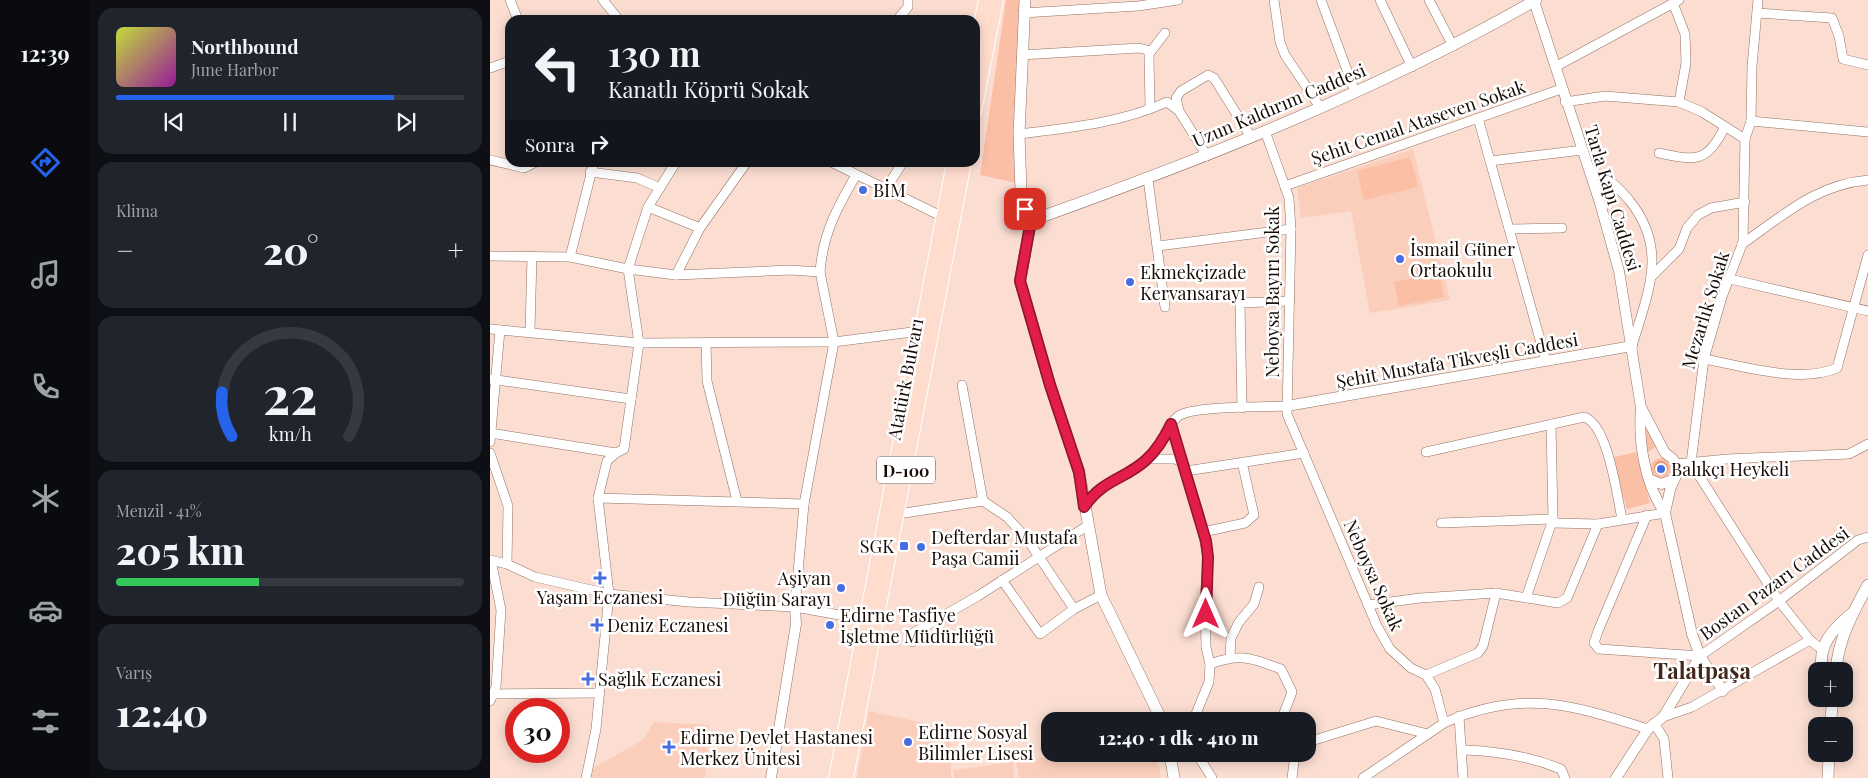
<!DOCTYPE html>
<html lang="tr">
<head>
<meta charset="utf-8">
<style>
	body { margin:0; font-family:"Playfair Display",serif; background:#20242c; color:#f1f3f6; height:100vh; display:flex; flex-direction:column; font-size:19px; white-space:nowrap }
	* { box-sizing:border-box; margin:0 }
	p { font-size:16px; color:#9ea1a6 }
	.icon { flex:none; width:28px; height:28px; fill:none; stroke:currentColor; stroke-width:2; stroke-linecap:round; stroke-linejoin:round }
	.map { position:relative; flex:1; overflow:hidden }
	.side { display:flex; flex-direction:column; gap:8px; padding:8px; background:#0d0f14; width:400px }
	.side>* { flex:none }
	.banner { position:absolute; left:15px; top:15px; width:475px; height:152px; border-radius:15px; box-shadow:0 2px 12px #0003; background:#171b24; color:#f1f3f6; overflow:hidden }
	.buttons { position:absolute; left:1318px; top:662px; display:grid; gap:10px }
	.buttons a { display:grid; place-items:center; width:45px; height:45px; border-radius:10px; background:#171b24; box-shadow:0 2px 12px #0003; font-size:25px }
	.speed { position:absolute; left:15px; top:698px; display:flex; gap:10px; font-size:25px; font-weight:700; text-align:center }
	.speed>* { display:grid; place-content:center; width:65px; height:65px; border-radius:50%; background:#171b24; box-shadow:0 2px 12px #0003; line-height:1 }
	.speed .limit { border:8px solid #d22; background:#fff; color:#111 }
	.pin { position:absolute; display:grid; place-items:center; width:42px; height:42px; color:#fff; margin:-21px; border-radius:10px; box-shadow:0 2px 8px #0006 }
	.me { position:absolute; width:55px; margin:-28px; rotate:0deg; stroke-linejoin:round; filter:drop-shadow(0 0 4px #0008) }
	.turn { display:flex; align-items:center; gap:18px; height:105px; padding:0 20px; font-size:22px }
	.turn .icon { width:65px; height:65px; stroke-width:2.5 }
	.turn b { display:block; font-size:35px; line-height:42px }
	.then { display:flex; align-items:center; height:48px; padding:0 20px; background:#0003; gap:10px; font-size:19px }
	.big { font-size:38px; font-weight:800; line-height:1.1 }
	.side .tile { flex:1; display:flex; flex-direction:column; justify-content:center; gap:8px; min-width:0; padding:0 18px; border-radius:15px; background:#20242c }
	.side .dial { align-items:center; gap:0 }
	.dial svg { height:130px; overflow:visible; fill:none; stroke:#363941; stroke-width:7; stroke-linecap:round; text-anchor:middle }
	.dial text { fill:#f1f3f6; stroke:none }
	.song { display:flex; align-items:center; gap:15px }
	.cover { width:60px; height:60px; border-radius:8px; background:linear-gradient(135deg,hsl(70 70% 55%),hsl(300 70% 35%)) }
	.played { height:5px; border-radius:2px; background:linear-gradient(90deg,#2563eb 80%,#363941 80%) }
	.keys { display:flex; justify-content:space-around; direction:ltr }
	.heat { display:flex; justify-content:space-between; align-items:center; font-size:28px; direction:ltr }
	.charge { height:8px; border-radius:4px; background:linear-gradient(90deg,#34c759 41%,#363941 0) }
	.trip { position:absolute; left:551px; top:712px; width:275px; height:50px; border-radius:15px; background:#171b24; box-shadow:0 2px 12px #0003; font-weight:800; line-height:50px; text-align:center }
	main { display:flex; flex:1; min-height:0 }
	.tab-bar { display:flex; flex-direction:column; width:90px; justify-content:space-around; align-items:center; background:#090b0e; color:#9ea1a6 }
	.tab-bar .icon { width:35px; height:35px }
	.tab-bar .current { color:#2563eb }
	.tab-bar b { font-size:22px; color:#f1f3f6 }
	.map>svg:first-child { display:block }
	.built { fill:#faceba }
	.green { fill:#fbbfa5 }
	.water { fill:#e39876 }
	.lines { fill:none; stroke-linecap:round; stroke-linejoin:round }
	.minor-casing { stroke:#927264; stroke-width:10 }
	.tertiary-casing { stroke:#927264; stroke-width:11 }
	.secondary-casing { stroke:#927264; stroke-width:12 }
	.primary-casing { stroke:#fff; stroke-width:14 }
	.minor { stroke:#fff; stroke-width:9 }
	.tertiary { stroke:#fff; stroke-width:10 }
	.secondary { stroke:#fff; stroke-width:11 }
	.primary { stroke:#ffddce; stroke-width:12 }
	.route-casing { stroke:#92132f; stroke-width:12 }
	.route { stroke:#e11d48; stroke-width:9 }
	.poi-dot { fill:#476ee0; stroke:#fff; stroke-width:2 }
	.labels { text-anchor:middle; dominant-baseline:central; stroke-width:5; stroke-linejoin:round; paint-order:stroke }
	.shield { fill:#fff; stroke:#5d5451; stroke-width:1 }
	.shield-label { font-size:16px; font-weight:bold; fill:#170b06 }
	.street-label { font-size:18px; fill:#170b06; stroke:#fff }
	.poi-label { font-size:18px; fill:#170b06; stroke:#fff; text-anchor:start }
	.district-label { font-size:22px; font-weight:bold; fill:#42271a; stroke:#fff }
</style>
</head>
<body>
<main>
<nav class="tab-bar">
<b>12:39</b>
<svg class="icon current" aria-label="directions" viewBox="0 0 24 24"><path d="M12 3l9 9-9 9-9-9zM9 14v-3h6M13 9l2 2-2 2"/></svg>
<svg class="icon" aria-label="music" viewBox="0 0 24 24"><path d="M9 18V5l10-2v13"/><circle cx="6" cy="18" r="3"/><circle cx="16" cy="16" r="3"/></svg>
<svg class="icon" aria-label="phone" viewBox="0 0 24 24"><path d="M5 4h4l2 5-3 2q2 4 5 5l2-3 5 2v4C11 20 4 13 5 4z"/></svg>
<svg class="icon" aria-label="climate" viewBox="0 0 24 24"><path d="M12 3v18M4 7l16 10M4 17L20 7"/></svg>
<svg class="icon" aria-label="car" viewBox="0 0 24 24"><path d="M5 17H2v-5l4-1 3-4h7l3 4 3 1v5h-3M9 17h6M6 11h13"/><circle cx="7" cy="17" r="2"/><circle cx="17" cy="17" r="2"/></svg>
<svg class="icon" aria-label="filters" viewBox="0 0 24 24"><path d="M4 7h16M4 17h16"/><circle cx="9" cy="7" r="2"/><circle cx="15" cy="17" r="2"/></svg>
</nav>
<section class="side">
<div class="tile">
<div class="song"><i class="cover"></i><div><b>Northbound</b><p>June Harbor</p></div></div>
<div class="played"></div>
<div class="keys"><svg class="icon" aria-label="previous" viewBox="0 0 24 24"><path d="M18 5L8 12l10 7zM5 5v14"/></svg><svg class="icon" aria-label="pause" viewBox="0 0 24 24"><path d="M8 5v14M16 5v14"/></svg><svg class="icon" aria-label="next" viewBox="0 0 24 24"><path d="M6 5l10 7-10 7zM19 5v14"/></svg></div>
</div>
<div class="tile"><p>Klima</p>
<div class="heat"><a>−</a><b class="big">20°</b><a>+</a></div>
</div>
<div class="tile dial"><svg viewBox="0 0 100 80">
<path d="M14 69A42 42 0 1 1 86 69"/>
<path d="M14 69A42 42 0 0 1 8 42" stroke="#2563eb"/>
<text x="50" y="56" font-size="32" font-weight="700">22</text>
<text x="50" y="72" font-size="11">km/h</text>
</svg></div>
<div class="tile"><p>Menzil · 41%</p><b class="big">205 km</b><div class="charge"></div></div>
<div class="tile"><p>Varış</p><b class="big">12:40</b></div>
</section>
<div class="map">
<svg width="1378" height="778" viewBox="0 0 1378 778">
	<rect width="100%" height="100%" fill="#fbddd1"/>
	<g class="built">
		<polygon points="923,149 960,300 880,313 861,211 811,218 807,188"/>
		<polygon points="379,711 461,729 461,778 367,778"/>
		<polygon points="164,722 219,725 215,778 101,778 104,768 154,739"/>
		<polygon points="584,754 666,754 671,778 529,778 526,761"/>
		<polygon points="523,762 524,778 464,778 464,770"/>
	</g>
	<g class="green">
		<polygon points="516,0 531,0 527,183 490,175"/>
		<polygon points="920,157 928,187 874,200 867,171"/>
		<polygon points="949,273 954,297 909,306 904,282"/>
		<polygon points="1154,422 1166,447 1158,452"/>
		<polygon points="1146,452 1160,503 1137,509 1121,458"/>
		<circle cx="1171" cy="468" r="10"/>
	</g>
	<circle class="water" cx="1171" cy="468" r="7"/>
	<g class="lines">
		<g class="minor-casing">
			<g id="minor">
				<polyline points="20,0 28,20"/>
				<polyline points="113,0 129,20"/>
				<polyline points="784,0 790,42 795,55 830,107"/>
				<polyline points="831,0 865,92"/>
				<polyline points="890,0 922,67"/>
				<polyline points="939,0 963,46"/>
				<polyline points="1268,0 1262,66 1261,121 1255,139 1253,242 1232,297 1214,359 1201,463 1289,601 1320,640 1331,649"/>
				<polyline points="1183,3 1195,34 1196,63 1189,102"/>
				<polyline points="533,13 648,6 688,0"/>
				<polyline points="1267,13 1342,18 1349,36 1353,59 1378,65"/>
				<polyline points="404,20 408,19 418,7 418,0"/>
				<polyline points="531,55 649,48 661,51"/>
				<polyline points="1065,67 1189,0"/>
				<polyline points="0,68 20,61"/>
				<polyline points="1075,102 1115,96 1189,102 1212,112 1255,139"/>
				<polyline points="660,109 659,54 675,33"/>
				<polyline points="689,111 686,98 691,91 718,75 724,78 761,137"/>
				<polyline points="988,118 1056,361"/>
				<polyline points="1261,121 1378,132"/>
				<polyline points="775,131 799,198 801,229 797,414 887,626 900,649 921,668 936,675 945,689 954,723"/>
				<path d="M529 134C579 128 631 123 677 102L689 111 717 156"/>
				<path d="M1169 153C1207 161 1216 163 1235 127"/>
				<polyline points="0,160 34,168 46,162"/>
				<polyline points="1000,161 1093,150"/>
				<polyline points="341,162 453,217"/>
				<path d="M1100 171C1117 176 1127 186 1139 200 1179 249 1158 292 1142 346"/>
				<polyline points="100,172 147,178 170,188"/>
				<polyline points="658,179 675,307"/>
				<polyline points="795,186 1071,89"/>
				<polyline points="395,190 413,162"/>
				<polyline points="158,207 210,228 257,162"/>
				<polyline points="1019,229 1072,228"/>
				<path d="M1252 244C1294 215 1325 185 1378 180"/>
				<polyline points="668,246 801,229"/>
				<polyline points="0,256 80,257 138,269 186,275 300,270 330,272 344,342 314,504 305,607"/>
				<polyline points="80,257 104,162"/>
				<path d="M330 272C333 233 347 208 366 175"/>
				<polyline points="186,275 210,228"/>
				<polyline points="1161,277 1189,249 1197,228 1208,215 1221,208 1255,202"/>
				<polyline points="1240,279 1378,311"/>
				<polyline points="0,329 149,343 344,342 430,331"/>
				<polyline points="40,331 42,256"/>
				<polyline points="216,342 217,381 247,501"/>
				<path d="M1214 359C1252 366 1310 384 1347 368L1378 255"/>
				<polyline points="0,379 141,399"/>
				<polyline points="472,385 493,501 517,517 537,539 584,609"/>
				<polyline points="752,408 750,303 800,301"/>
				<polyline points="681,424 709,514 718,557 715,598 716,647 720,664 719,682 703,721"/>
				<polyline points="0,433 126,453"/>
				<polyline points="0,442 10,330"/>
				<path d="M936 452 1094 417C1118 424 1127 496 1132 519"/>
				<polyline points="0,453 18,506 17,564"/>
				<polyline points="656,459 685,459 693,463"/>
				<polyline points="1186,464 1237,459 1359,454 1378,444"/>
				<polyline points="696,471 814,453"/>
				<polyline points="108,498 314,504"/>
				<path d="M594 507C611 482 632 478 655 461 668 450 680 420 690 415 707 406 774 407 797 406"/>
				<polyline points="408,514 493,501"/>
				<polyline points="1157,515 1108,631 1104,643 1109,649 1210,656 1289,601 1368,540 1378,537"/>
				<polyline points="951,523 1063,519"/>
				<polyline points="1062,523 1108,524 1175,513"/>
				<polyline points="713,532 755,523 764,515 752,462"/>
				<polyline points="0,560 17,564 45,577 119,594 199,602 305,607 377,620"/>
				<polyline points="512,580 550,634 584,609 611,595"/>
				<polyline points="1036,598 1063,519 1061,424"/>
				<polyline points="878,605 930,598 1006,593 1068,603 1077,598 1108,524"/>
				<polyline points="422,642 425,632 488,596 597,526"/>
				<polyline points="740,657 741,638 749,622 764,604 769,587"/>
				<path d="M720 664C752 653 761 658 791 669L802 692 794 713V721"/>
				<polyline points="936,675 988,653 993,646 1006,593"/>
				<polyline points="3,694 110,693"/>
				<polyline points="0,701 6,687 11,610 1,560"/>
				<polyline points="969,716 973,778"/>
				<polyline points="1173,717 1202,707 1320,640"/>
				<polyline points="1164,723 1174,739 1178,778"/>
				<polyline points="818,742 886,721 938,734"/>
				<path d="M973 750C1008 751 1039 756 1071 769L1075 778"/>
				<polyline points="707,754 722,778"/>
				<polyline points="96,778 106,729 119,594 108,498 117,461 126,453 134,449 149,343 138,269 158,207 186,162"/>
				<polyline points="802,778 805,754"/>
				<path d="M873 778 954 723C1032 688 1083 705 1158 729"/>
			</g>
		</g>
		<g class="tertiary-casing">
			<g id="tertiary">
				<path d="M1044 1 1110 203 1129 271 1151 408C1148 442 1155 485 1175 513"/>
				<polyline points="797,406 1142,346"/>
				<polyline points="1152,409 1175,453 1183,459 1186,464 1187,472 1180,490 1175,513 1202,634 1210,656 1233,691"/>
				<polyline points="1159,479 1171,484 1185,479"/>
				<polyline points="281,778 306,624 305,607"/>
				<polyline points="1126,778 1158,729 1173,717 1210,656"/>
			</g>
		</g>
		<g class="secondary-casing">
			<g id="secondary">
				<polyline points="535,0 529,134 531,191 540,226 530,281 560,385 589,472 611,595 672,721"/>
				<path d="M540 226 551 217C721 156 889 90 1046 0"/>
				<path d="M1332 671C1328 645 1341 631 1361 614"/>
				<path d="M1346 671C1348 640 1363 612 1378 585"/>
				<polyline points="1340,726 1343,699"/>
				<polyline points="680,754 684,778"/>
				<polyline points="1338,778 1339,754"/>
			</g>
		</g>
		<g class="primary-casing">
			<g id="primary">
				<polyline points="485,48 495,0"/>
				<polyline points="485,112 507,0"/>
				<polyline points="345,778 463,162"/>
				<polyline points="357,778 475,162"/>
			</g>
		</g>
		<use href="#minor" class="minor"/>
		<use href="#tertiary" class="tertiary"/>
		<use href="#secondary" class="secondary"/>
		<use href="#primary" class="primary"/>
	</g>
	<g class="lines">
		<g class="route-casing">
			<path id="route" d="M535 209 540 226 530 281 560 385 589 472 594 507C613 479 634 480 656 460 667 450 675 437 681 424L716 541 718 557 716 614"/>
		</g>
		<use href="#route" class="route"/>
	</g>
	<g class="poi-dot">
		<circle cx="373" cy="190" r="5"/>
		<circle cx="910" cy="259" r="5"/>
		<circle cx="640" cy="282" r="5"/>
		<circle cx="1171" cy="469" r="5"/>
		<rect x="409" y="541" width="10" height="10" rx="2.5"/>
		<circle cx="431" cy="547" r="5"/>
		<path d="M107.5 570.5h5v5h5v5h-5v5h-5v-5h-5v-5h5z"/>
		<circle cx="351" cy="588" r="5"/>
		<path d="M104.5 617.5h5v5h5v5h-5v5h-5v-5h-5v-5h5z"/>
		<circle cx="340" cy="625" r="5"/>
		<path d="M95.5 671.5h5v5h5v5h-5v5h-5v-5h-5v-5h5z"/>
		<circle cx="418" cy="742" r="5"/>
		<path d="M176.5 739.5h5v5h5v5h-5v5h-5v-5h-5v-5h5z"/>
	</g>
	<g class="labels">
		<rect class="shield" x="387" y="456.5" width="58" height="27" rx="4"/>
		<g class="shield-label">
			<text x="416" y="470">D-100</text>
		</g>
		<g class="street-label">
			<text transform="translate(789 105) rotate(-23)">Uzun Kaldırım Caddesi</text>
			<text transform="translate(928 122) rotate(-19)">Şehit Cemal Ataseven Sokak</text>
			<text transform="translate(1123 198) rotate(73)">Tarla Kapı Caddesi</text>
			<text transform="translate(782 292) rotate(-90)">Neboysa Bayırı Sokak</text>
			<text transform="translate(1215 310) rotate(-73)">Mezarlık Sokak</text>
			<text transform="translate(967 360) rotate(-10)">Şehit Mustafa Tikveşli Caddesi</text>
			<text transform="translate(415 379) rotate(-79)">Atatürk Bulvarı</text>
			<text transform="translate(884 575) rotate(66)">Neboysa Sokak</text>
			<text transform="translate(1284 583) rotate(-36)">Bostan Pazarı Caddesi</text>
		</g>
		<g class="poi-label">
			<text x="383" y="190">BİM</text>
			<text x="920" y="249">İsmail Güner<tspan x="920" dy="21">Ortaokulu</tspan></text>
			<text x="650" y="272">Ekmekçizade<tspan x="650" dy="21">Kervansarayı</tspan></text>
			<text x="1181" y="469">Balıkçı Heykeli</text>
			<text x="441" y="537">Defterdar Mustafa<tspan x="441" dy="21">Paşa Camii</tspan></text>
			<text x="404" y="546" text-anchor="end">SGK</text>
			<text x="341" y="578" text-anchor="end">Aşiyan<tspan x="341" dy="21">Düğün Sarayı</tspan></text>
			<text x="110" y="597" text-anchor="middle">Yaşam Eczanesi</text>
			<text x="350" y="615">Edirne Tasfiye<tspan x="350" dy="21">İşletme Müdürlüğü</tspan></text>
			<text x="117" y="625">Deniz Eczanesi</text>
			<text x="108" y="679">Sağlık Eczanesi</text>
			<text x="428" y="732">Edirne Sosyal<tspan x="428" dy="21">Bilimler Lisesi</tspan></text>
			<text x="190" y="737">Edirne Devlet Hastanesi<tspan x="190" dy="21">Merkez Ünitesi</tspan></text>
		</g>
		<g class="district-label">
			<text x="1212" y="670">Talatpaşa</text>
		</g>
	</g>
</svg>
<div class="buttons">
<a>+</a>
<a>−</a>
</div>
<div class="speed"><div class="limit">30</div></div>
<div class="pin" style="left:535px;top:209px;background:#d93025"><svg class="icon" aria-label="arrive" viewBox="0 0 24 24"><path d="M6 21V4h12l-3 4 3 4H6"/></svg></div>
<svg class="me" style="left:716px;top:614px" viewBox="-20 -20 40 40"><path d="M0-17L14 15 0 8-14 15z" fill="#e11d48" stroke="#fff" stroke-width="4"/></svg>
<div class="trip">12:40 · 1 dk · 410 m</div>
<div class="banner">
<div class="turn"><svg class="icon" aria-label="left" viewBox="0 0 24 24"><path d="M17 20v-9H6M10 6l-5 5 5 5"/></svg><div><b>130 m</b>Kanatlı Köprü Sokak</div></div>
<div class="then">Sonra<svg class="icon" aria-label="right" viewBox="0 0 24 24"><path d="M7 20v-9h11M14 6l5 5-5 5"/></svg></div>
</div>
</div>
</main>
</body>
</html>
